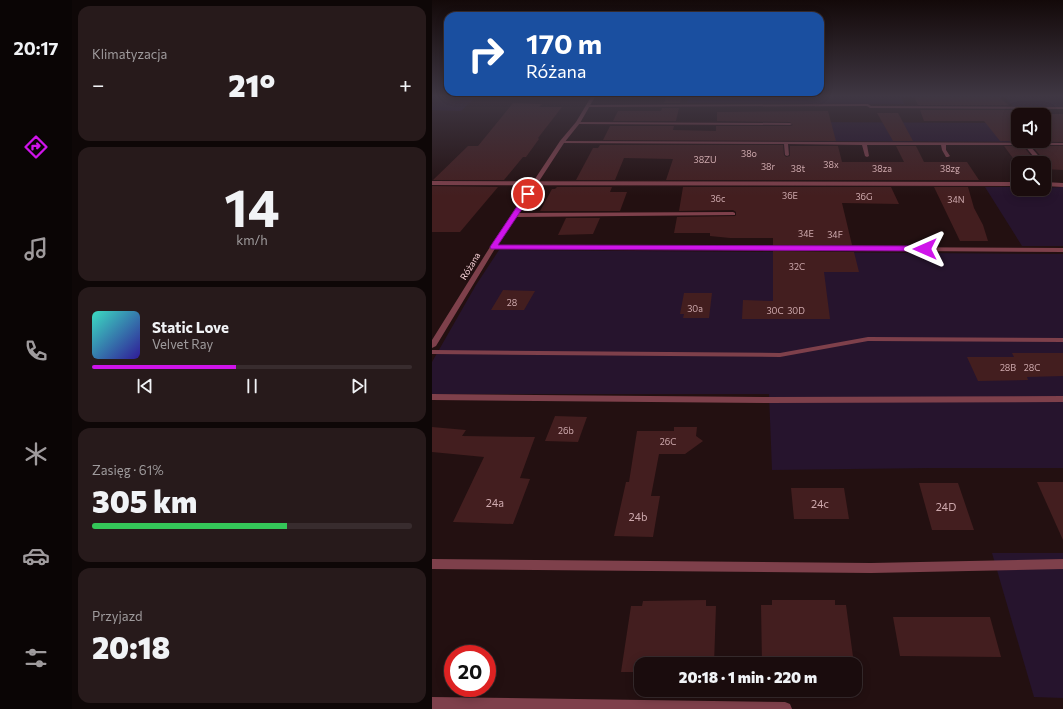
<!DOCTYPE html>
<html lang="pl">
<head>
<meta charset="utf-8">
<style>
	body { margin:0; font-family:Commissioner,sans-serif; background:#271a1b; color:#f1f3f6; height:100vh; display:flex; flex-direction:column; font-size:15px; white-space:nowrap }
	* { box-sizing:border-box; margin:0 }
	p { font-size:13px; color:#9f9b9d }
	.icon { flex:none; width:22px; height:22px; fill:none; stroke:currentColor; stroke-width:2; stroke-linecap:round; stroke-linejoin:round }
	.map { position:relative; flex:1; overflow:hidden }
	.drawer { display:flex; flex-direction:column; gap:6px; padding:6px; background:#0e0707; width:360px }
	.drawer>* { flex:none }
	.banner { position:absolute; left:12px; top:12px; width:380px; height:84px; border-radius:12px; box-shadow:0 2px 10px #0003,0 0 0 1px #382c2e; background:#1a4fa0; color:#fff; overflow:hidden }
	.buttons { position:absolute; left:579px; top:108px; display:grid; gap:8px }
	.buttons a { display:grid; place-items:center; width:40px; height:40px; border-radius:8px; background:#1a0c0d; box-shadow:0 2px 10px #0003,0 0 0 1px #382c2e; font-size:20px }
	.speed { position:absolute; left:12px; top:645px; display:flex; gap:8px; font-size:20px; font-weight:700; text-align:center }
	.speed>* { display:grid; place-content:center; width:52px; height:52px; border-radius:50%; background:#1a0c0d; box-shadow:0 2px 10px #0003,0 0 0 1px #382c2e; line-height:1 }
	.speed .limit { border:6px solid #d22; background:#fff; color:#111 }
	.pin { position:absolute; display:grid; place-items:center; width:34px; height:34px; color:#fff; margin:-17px; border:2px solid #fff; border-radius:50%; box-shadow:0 1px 4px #0007 }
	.me { position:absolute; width:44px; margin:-22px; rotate:270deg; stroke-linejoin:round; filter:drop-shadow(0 0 3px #0008) }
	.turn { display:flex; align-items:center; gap:14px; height:84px; padding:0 16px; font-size:18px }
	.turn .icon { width:52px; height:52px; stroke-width:2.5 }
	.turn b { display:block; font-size:28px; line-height:34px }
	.big { font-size:30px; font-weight:800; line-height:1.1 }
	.drawer .tile { flex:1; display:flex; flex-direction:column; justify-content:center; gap:6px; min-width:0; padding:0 14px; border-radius:12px; background:#271a1b }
	.drawer .dial { align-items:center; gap:0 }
	.dial b { font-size:52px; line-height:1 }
	.song { display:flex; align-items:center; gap:12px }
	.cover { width:48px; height:48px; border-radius:6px; background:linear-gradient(135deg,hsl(170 70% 55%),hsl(250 70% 35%)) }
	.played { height:4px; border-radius:2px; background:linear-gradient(90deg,#cf14ea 45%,#382c2e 45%) }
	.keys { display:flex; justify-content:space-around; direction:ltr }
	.heat { display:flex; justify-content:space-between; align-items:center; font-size:22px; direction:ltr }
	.charge { height:6px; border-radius:3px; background:linear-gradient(90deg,#34c759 61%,#382c2e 0) }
	.trip { position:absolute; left:202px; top:657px; width:228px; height:40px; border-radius:12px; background:#1a0c0d; box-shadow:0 2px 10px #0003,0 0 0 1px #382c2e; font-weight:800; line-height:40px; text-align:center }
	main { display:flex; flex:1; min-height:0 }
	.tabs { display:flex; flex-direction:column; width:72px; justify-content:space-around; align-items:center; background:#0a0505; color:#9f9b9d }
	.tabs .icon { width:28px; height:28px }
	.tabs .selected { color:#cf14ea }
	.tabs b { font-size:18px; color:#f1f3f6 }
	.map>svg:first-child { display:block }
	.green { fill:#26142d }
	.building { fill:#431e1f; fill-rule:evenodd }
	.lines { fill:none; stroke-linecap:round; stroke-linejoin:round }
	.lane { fill:#7e404b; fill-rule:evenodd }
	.street { fill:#7e404b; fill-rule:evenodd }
	.route { fill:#cf14ea; stroke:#870d98 }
	.labels { text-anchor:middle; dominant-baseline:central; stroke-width:4; stroke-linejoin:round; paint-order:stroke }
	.number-label { font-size:9px; fill:#cda8ac }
	.far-street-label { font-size:9px; fill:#fbd6db; stroke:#231011 }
	.near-number-label { font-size:11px; fill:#cda8ac }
</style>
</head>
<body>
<main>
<nav class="tabs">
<b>20:17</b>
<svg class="icon selected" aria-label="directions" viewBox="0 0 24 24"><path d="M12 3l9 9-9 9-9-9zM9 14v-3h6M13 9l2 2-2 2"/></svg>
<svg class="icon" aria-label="music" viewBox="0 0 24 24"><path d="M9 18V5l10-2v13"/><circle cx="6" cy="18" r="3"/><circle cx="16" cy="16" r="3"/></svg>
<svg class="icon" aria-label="phone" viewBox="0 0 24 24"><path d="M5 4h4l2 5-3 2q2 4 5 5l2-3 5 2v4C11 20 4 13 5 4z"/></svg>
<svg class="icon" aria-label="climate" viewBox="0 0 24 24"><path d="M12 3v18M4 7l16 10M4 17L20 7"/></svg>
<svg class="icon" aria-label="car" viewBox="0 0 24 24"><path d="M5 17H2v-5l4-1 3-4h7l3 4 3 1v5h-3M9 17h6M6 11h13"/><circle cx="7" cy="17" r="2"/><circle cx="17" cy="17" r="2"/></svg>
<svg class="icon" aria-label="filters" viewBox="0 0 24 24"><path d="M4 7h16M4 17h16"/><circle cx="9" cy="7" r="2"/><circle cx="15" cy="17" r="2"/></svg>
</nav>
<section class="drawer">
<div class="tile"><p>Klimatyzacja</p>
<div class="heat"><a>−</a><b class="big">21°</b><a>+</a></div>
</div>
<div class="tile dial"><b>14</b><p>km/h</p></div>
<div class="tile">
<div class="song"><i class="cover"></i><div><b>Static Love</b><p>Velvet Ray</p></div></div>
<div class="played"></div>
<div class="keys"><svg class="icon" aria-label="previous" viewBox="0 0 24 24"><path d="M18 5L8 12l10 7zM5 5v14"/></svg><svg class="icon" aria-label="pause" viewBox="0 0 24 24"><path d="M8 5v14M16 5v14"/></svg><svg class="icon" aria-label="next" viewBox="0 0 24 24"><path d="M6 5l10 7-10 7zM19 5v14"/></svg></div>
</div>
<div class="tile"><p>Zasięg · 61%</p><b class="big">305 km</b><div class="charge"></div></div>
<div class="tile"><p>Przyjazd</p><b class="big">20:18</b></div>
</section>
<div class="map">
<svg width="631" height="709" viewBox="0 0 631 709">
	<rect width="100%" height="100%" fill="#231011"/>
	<g class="green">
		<polygon points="0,97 153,97 153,99 43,98 29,111 0,110"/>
		<polygon points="257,97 469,97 472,104 255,103"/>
		<polygon points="573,97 631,97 631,107 582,107"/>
		<polygon points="360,122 586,123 586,141 631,142 363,141"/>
		<polygon points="553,187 586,187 586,189 631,187 631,246 590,246"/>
		<polygon points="67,250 631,254 631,468 498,468 340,470 337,394 0,394 0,362 44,285"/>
		<polygon points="560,553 631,553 631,698 602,697"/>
	</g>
	<g class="building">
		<polygon points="234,97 249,97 248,103 232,103"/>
		<polygon points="482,97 567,97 576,105 486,105"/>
		<polygon points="81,103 110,104 107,107 130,107 106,138 107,139 94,157 91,157 72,180 1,180 36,146 46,146"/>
		<polygon points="230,108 247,108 244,121 181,121 186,111 229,111"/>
		<path d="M488 110H582L585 114H631V142L568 141 552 121H492ZM586 115H612V141H586Z"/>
		<polygon points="396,111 404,141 171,140 178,126 242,126 241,130 284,131 284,126 358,126 361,125 358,122 285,121 285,112"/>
		<polygon points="445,113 466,113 481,141 461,141"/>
		<polygon points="168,145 351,145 352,155 354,157 358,156 358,146 406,146 410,162 472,162 464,146 484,146 492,162 535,162 547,180 234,180 241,159 192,158 183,180 144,180 161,148 166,148"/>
		<polygon points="591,146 605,163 586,163 586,165 572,146"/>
		<polygon points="600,146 631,146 631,170 612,169 613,161"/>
		<polygon points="0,186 66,187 28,232 0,232"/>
		<polygon points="125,187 180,187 178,192 195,192 188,211 108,211 120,189 123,189"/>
		<polygon points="251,187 459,187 467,204 410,203 420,245 341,245 341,238 298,238 278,236 278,233 242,233 245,217 303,216 304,215 304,212 301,210 247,211"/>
		<polygon points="502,187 536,187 542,208 551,225 556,241 528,241"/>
		<polygon points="134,218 168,218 161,234 126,235"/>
		<polygon points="341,251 422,252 427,272 392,272 398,319 310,319 311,300 341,301"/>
		<polygon points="71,290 103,291 92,310 59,310"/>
		<polygon points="252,293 280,293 277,318 251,318 252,314 248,314"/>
		<polygon points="580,353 631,353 631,376 595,377 596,380 546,381 535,357 582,357"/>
		<polygon points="123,416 155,417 146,442 113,441"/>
		<polygon points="0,427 34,430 30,436 103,437 88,478 98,479 81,524 21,522 52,457 0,452"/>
		<polygon points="242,427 265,427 264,436 271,441 253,454 227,454 219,496 228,496 221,537 182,536 194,482 197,482 205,431 242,431"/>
		<polygon points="605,482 631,482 631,540"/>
		<polygon points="487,483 526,483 542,530 500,530"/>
		<polygon points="359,488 412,488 417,519 362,519"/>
		<polygon points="274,600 274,606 284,606 282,664 209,664 209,672 189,672 199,606 210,606 211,601"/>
		<polygon points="340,600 403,600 403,605 414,605 422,664 330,664 329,605 340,605"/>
		<polygon points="461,617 558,617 569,657 468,656"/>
	</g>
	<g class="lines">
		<g class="lane">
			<polygon points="436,104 439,106 631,107 631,109 438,108 435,106 157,107 155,106 157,105"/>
			<polygon points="144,122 358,123 360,124 358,125 146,124 144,123"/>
			<polygon points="130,141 631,143 631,145 597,145 612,162 612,164 607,163 592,145 514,145 514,150 518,156 516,157 514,157 510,150 509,145 435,145 437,156 435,157 433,156 430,145 356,144 357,155 355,156 353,155 352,144 128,143 128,142"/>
			<polygon points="0,181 586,182 586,186 0,185"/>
			<polygon points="612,182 631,183 631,187 612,186"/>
			<polygon points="301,212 303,213 303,215 84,217 81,215 84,213"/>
			<polygon points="61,245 631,248 631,252 59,248 58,247"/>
			<polygon points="436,337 631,338 631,342 436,341 348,357 0,354 0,350 348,353"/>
			<polygon points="0,394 335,397 631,396 631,402 335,403 0,400"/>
			<polygon points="0,559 439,563 631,559 631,569 439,573 0,569"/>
			<polygon points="0,697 353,702 358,704 360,709 0,709"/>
		</g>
		<polygon class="street" points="159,97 163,97 148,123 132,143 64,247 4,346 0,348 0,340 58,247 128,141 144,122"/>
	</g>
	<linearGradient id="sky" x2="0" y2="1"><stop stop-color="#130909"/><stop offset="0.49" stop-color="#3f3743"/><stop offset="1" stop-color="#3f3743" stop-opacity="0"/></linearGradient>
	<rect width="631" height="196" fill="url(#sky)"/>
	<polygon class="route" points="94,193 100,194 66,245 493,246 497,249 493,251 59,249 58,247"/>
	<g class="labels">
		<g class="number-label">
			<text x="317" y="153">38o</text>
			<text x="273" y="159">38ZU</text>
			<text x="399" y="164">38x</text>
			<text x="336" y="166">38r</text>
			<text x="366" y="168">38t</text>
			<text x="450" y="168">38za</text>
			<text x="518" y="168">38zg</text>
			<text x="358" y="195">36E</text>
			<text x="432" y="196">36G</text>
			<text x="286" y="198">36c</text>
			<text x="524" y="199">34N</text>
			<text x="374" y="233">34E</text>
			<text x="403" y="234">34F</text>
			<text x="365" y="266">32C</text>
			<text x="80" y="302">28</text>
			<text x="263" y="308">30a</text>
			<text x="343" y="310">30C</text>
			<text x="364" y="310">30D</text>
			<text x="576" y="367">28B</text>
			<text x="600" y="367">28C</text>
			<text x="134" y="430">26b</text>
			<text x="236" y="441">26C</text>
		</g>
		<g class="far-street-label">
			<text transform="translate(38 266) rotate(-59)">Różana</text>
		</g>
		<g class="near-number-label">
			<text x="63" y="502">24a</text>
			<text x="388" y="503">24c</text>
			<text x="514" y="506">24D</text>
			<text x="206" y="516">24b</text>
		</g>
	</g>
</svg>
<div class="buttons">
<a><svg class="icon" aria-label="sound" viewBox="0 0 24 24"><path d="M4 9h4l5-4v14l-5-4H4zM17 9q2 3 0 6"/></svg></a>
<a><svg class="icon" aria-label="search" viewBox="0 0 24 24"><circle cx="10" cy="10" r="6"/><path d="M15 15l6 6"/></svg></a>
</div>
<div class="speed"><div class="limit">20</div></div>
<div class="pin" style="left:96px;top:194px;background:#d93025"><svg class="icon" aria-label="arrive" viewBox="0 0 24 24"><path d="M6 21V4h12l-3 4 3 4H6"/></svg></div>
<svg class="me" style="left:493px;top:249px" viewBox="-20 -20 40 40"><path d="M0-17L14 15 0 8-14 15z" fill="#cf14ea" stroke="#fff" stroke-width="4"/></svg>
<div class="trip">20:18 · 1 min · 220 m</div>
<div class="banner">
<div class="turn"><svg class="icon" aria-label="right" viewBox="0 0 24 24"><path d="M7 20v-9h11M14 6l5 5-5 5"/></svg><div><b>170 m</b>Różana</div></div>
</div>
</div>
</main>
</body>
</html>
